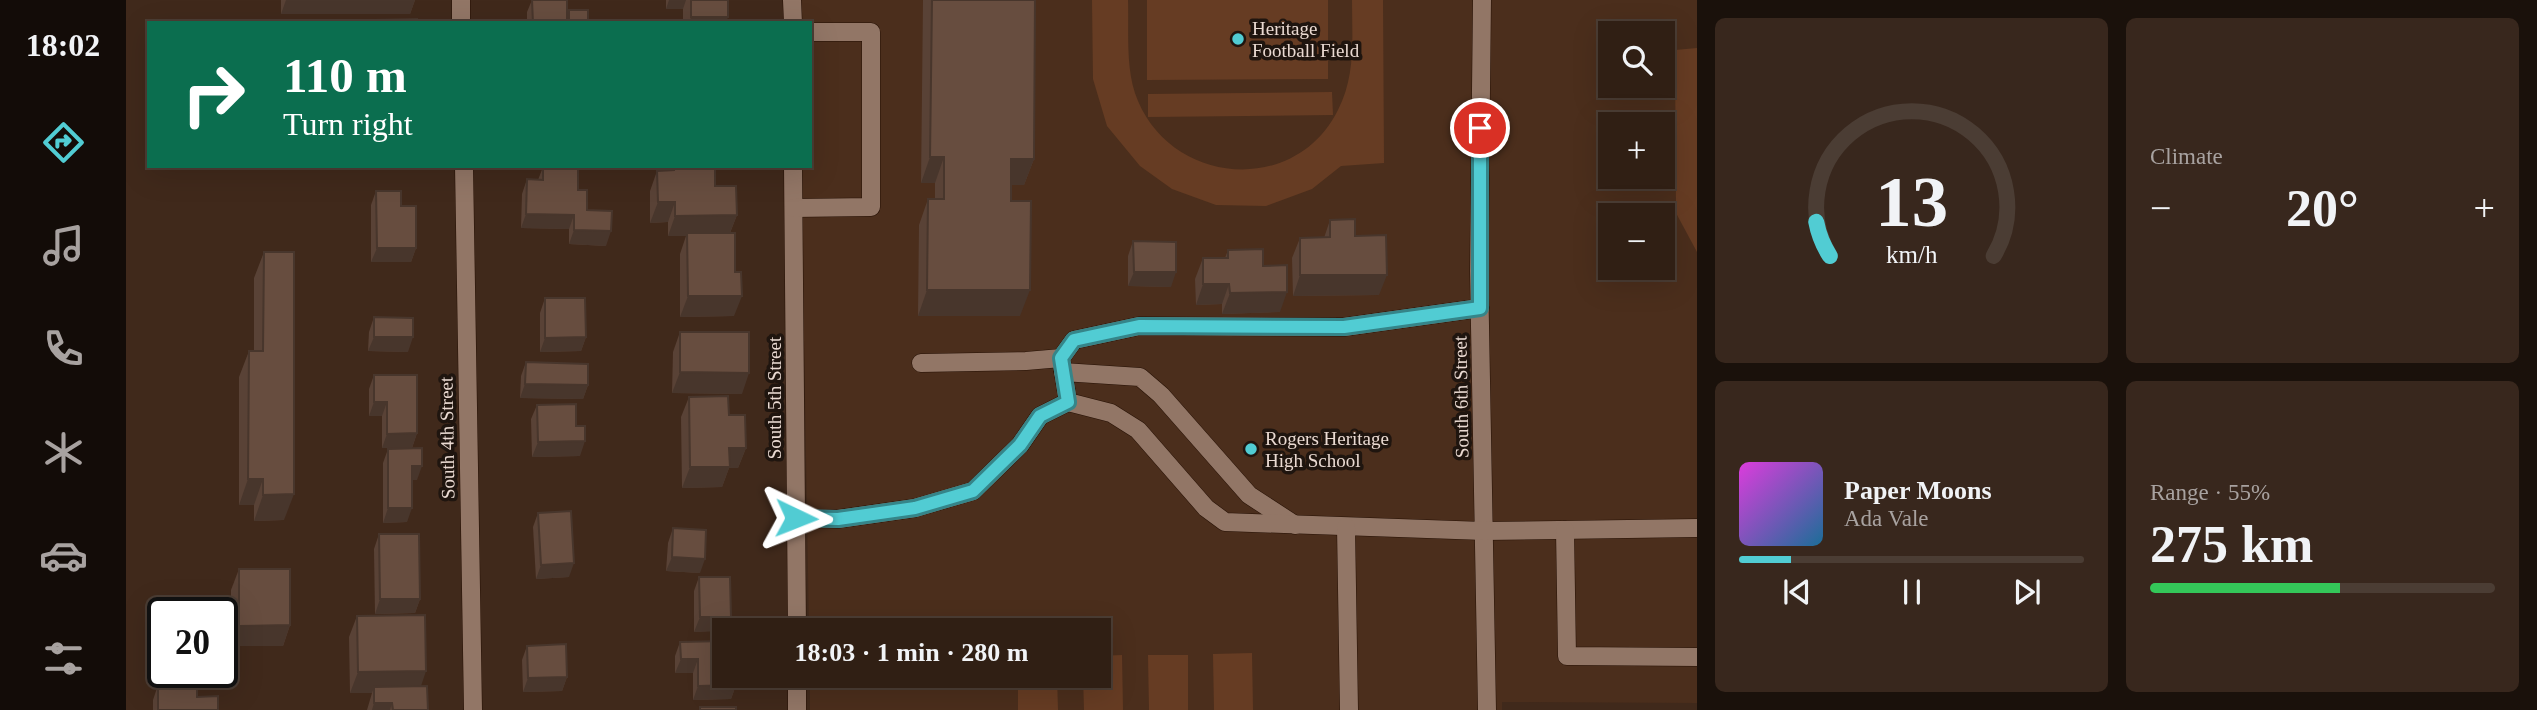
<!DOCTYPE html>
<html lang="en">
<head>
<meta charset="utf-8">
<style>
	body { margin:0; font-family:Georgia,serif; background:#38271d; color:#f1f3f6; height:100vh; display:flex; flex-direction:column; font-size:26px; white-space:nowrap }
	* { box-sizing:border-box; margin:0 }
	p { font-size:23px; color:#a8a2a0 }
	.icon { flex:none; width:38px; height:38px; fill:none; stroke:currentColor; stroke-width:2; stroke-linecap:round; stroke-linejoin:round }
	.map { position:relative; flex:1; overflow:hidden }
	.details { display:flex; flex-direction:column; gap:18px; padding:18px; background:#1a110b; width:840px }
	.details>* { flex:none }
	.banner { position:absolute; left:21px; top:21px; width:665px; height:147px; border-radius:0px; box-shadow:0 7px 28px #0002,0 0 0 2px #4b3d34; background:#0b6e4f; color:#fff; overflow:hidden }
	.fabs { position:absolute; left:1472px; top:21px; display:grid; gap:14px }
	.fabs a { display:grid; place-items:center; width:77px; height:77px; border-radius:0px; background:#301f14; box-shadow:0 7px 28px #0002,0 0 0 2px #4b3d34; font-size:35px }
	.speed { position:absolute; left:21px; top:597px; display:flex; gap:14px; font-size:35px; font-weight:700; text-align:center }
	.speed>* { display:grid; place-content:center; width:91px; height:91px; border-radius:50%; background:#301f14; box-shadow:0 7px 28px #0002,0 0 0 2px #4b3d34; line-height:1 }
	.speed .limit { border:4px solid #111; border-radius:10px; background:#fff; color:#111 }
	.pin { position:absolute; display:grid; place-items:center; width:60px; height:60px; color:#fff; margin:-30px; border:4px solid #fff; border-radius:50%; box-shadow:0 2px 7px #0007 }
	.me { position:absolute; width:77px; margin:-38px; rotate:92deg; stroke-linejoin:round; filter:drop-shadow(0 0 5px #0008) }
	.turn { display:flex; align-items:center; gap:24px; height:147px; padding:0 21px; font-size:32px }
	.turn .icon { width:91px; height:91px; stroke-width:2.5 }
	.turn b { display:block; font-size:49px; line-height:60px }
	.big { font-size:52px; font-weight:600; line-height:1.1 }
	.details .widget { flex:1; display:flex; flex-direction:column; justify-content:center; gap:10px; min-width:0; padding:0 24px; border-radius:10px; background:#38271d }
	.details .dial { align-items:center; gap:0 }
	.dial svg { height:182px; overflow:visible; fill:none; stroke:#4b3d34; stroke-width:7; stroke-linecap:round; text-anchor:middle }
	.dial text { fill:#f1f3f6; stroke:none }
	.song { display:flex; align-items:center; gap:21px }
	.cover { width:84px; height:84px; border-radius:10px; background:linear-gradient(135deg,hsl(300 70% 55%),hsl(200 70% 35%)) }
	.played { height:7px; border-radius:4px; background:linear-gradient(90deg,#51ccd3 15%,#4b3d34 15%) }
	.keys { display:flex; justify-content:space-around; direction:ltr }
	.heat { display:flex; justify-content:space-between; align-items:center; font-size:38px; direction:ltr }
	.charge { height:10px; border-radius:5px; background:linear-gradient(90deg,#34c759 55%,#4b3d34 0) }
	.details .tiles { flex:1; display:grid; gap:18px; grid-template-columns:repeat(2,1fr) }
	.trip { position:absolute; left:586px; top:618px; width:399px; height:70px; border-radius:0px; background:#301f14; box-shadow:0 7px 28px #0002,0 0 0 2px #4b3d34; font-weight:600; line-height:70px; text-align:center }
	main { display:flex; flex:1; min-height:0 }
	.tabs { display:flex; flex-direction:column; width:126px; justify-content:space-around; align-items:center; background:#130c08; color:#a8a2a0 }
	.tabs .icon { width:49px; height:49px }
	.tabs .active { color:#51ccd3 }
	.tabs b { font-size:32px; color:#f1f3f6 }
	.map>svg:first-child { display:block }
	.built { fill:#4b2e1c; fill-rule:evenodd }
	.pitch { fill:#663c23 }
	.lines { fill:none; stroke-linecap:round; stroke-linejoin:round }
	.minor-casing { stroke:#261105; stroke-width:19 }
	.minor { stroke:#927666; stroke-width:18 }
	.wall { fill:#594236 }
	.shaded-wall { fill:#48362c }
	.building { fill:#674d3f; stroke:#48362c; stroke-width:2 }
	.route-casing { stroke:#358589; stroke-width:18 }
	.route { stroke:#51ccd3; stroke-width:12 }
	.poi-dot { fill:#51ccd3; stroke:#1f150f; stroke-width:2.5 }
	.labels { text-anchor:middle; dominant-baseline:central; stroke-width:7; stroke-linejoin:round; paint-order:stroke }
	.poi-label { font-size:19px; fill:#eadad2; stroke:#1f150f; text-anchor:start }
	.street-label { font-size:19px; fill:#eadad2; stroke:#1f150f }
</style>
</head>
<body>
<main>
<nav class="tabs">
<b>18:02</b>
<svg class="icon active" aria-label="directions" viewBox="0 0 24 24"><path d="M12 3l9 9-9 9-9-9zM9 14v-3h6M13 9l2 2-2 2"/></svg>
<svg class="icon" aria-label="music" viewBox="0 0 24 24"><path d="M9 18V5l10-2v13"/><circle cx="6" cy="18" r="3"/><circle cx="16" cy="16" r="3"/></svg>
<svg class="icon" aria-label="phone" viewBox="0 0 24 24"><path d="M5 4h4l2 5-3 2q2 4 5 5l2-3 5 2v4C11 20 4 13 5 4z"/></svg>
<svg class="icon" aria-label="climate" viewBox="0 0 24 24"><path d="M12 3v18M4 7l16 10M4 17L20 7"/></svg>
<svg class="icon" aria-label="car" viewBox="0 0 24 24"><path d="M5 17H2v-5l4-1 3-4h7l3 4 3 1v5h-3M9 17h6M6 11h13"/><circle cx="7" cy="17" r="2"/><circle cx="17" cy="17" r="2"/></svg>
<svg class="icon" aria-label="filters" viewBox="0 0 24 24"><path d="M4 7h16M4 17h16"/><circle cx="9" cy="7" r="2"/><circle cx="15" cy="17" r="2"/></svg>
</nav>
<div class="map">
<svg width="1571" height="710" viewBox="0 0 1571 710">
	<rect width="100%" height="100%" fill="#40291b"/>
	<path class="built" d="M672 0H1571V703L1376 702V710H684V676H973V630H683L675 166H684V23H672ZM1484 33H1536V86H1484ZM1484 124H1536V177H1484ZM1484 215H1536V268H1484Z"/>
	<g class="pitch">
		<path d="M966 0H1002C1003 32 999 71 1012 101 1048 186 1170 195 1212 110 1230 75 1226 38 1226 0H1257L1258 163 1215 166 1186 189 1140 206 1090 205 1046 189 1014 166 981 126 967 79Z"/>
		<polygon points="1021,0 1202,0 1202,79 1021,80"/>
		<polygon points="1571,48 1571,252 1550,213 1549,50"/>
		<polygon points="1206,92 1207,115 1022,117 1022,94"/>
		<polygon points="1126,653 1127,710 1088,710 1087,654"/>
		<polygon points="996,655 997,710 958,710 957,676 973,676 973,656"/>
		<polygon points="1022,655 1062,655 1062,710 1023,710"/>
		<polygon points="892,676 931,676 932,710 892,710"/>
	</g>
	<g class="lines">
		<g class="minor-casing">
			<g id="minor">
				<polyline points="335,0 335,23"/>
				<polyline points="666,0 667,23"/>
				<polyline points="1356,0 1353,271 1361,710"/>
				<polyline points="338,166 347,710"/>
				<polyline points="667,166 671,630"/>
				<polyline points="668,208 745,207 745,32 684,32"/>
				<polyline points="795,363 900,361 935,358"/>
				<polyline points="937,372 1014,377 1035,395 1123,495 1169,525"/>
				<polyline points="942,402 935,358 948,340 1013,326 1218,327 1354,308"/>
				<polyline points="670,518 712,519 789,508 847,491 894,445 914,416 942,402 985,413 1012,430 1080,508 1099,522 1358,531 1571,528"/>
				<polyline points="1220,527 1223,710"/>
				<polyline points="1439,530 1441,656 1571,657"/>
				<polyline points="671,676 671,710"/>
			</g>
		</g>
		<use href="#minor" class="minor"/>
	</g>
	<g class="wall">
		<polygon points="155,0 289,0 284,14 155,14"/>
		<polygon points="406,0 441,0 441,15 443,10 462,23 401,23 401,12"/>
		<polygon points="540,0 602,0 600,23 557,23 557,9 540,9"/>
		<polygon points="797,0 909,0 908,159 898,185 885,185 885,201 894,316 792,316 793,225 802,199 809,199 809,183 795,183"/>
		<polygon points="544,166 589,166 589,186 611,215 604,233 608,316 554,317 554,254 560,236 542,236 542,222 524,223 524,191 531,171 542,170"/>
		<polygon points="417,167 452,190 461,210 480,246 443,244 443,229 395,228 396,194 401,179 412,180"/>
		<polygon points="250,191 275,206 290,248 285,262 245,262 245,205"/>
		<polygon points="1204,220 1229,236 1253,295 1167,296 1166,258 1174,238 1198,238"/>
		<polygon points="1007,241 1045,287 1002,286 1002,256"/>
		<polygon points="1102,250 1137,266 1154,312 1096,314 1096,304 1070,305 1069,279 1077,258 1099,258"/>
		<polygon points="138,252 158,520 128,521 128,505 113,505 113,377 123,351 128,351 128,278"/>
		<polygon points="419,298 460,337 455,351 414,352 414,313"/>
		<polygon points="248,317 282,352 242,351 243,332"/>
		<polygon points="554,332 616,394 546,393 547,352"/>
		<polygon points="400,362 462,385 457,399 394,398 395,376"/>
		<polygon points="248,375 291,433 286,448 256,448 256,416 243,416 243,389"/>
		<polygon points="563,397 603,415 620,448 612,468 603,468 596,487 556,488 555,417"/>
		<polygon points="411,405 450,426 454,456 406,457 405,419"/>
		<polygon points="262,449 291,480 286,480 281,522 257,523 257,463"/>
		<polygon points="412,513 443,577 410,579 407,527"/>
		<polygon points="547,528 574,573 540,571 542,543"/>
		<polygon points="253,534 294,599 289,613 249,614 248,549"/>
		<polygon points="113,569 164,625 157,646 105,646 105,590"/>
		<polygon points="573,577 605,617 600,630 568,632 568,591"/>
		<polygon points="231,616 295,686 302,710 241,710 246,693 224,693 223,637"/>
		<polygon points="37,624 37,672 71,672 69,677 34,680 31,638"/>
		<polygon points="554,642 610,685 605,699 567,700 567,673 549,673 549,656"/>
		<polygon points="401,646 441,677 436,691 397,692 396,660"/>
		<polygon points="32,685 71,697 92,710 27,710 27,700"/>
	</g>
	<g class="shaded-wall">
		<polygon points="160,0 289,0 284,14 155,14"/>
		<polygon points="543,0 560,0 557,9 540,9"/>
		<polygon points="565,17 602,17 600,23 563,23"/>
		<polygon points="804,157 818,157 809,183 795,183"/>
		<polygon points="885,159 908,159 898,185 875,185"/>
		<polygon points="236,166 279,166 236,167"/>
		<polygon points="532,202 549,202 542,222 524,223"/>
		<polygon points="400,214 448,215 443,229 395,228"/>
		<polygon points="611,215 603,235 561,233 560,236 542,236 549,216"/>
		<polygon points="448,230 485,231 480,246 443,244"/>
		<polygon points="251,248 290,248 285,262 245,262"/>
		<polygon points="1008,272 1050,272 1045,287 1002,286"/>
		<polygon points="1174,275 1261,275 1253,295 1167,296"/>
		<polygon points="1077,284 1103,284 1096,304 1070,305"/>
		<polygon points="801,290 904,290 894,316 792,316"/>
		<polygon points="1161,292 1154,312 1096,314 1104,293"/>
		<polygon points="562,296 616,296 608,316 554,317"/>
		<polygon points="248,337 287,337 282,352 242,351"/>
		<polygon points="460,337 455,351 414,352 419,338"/>
		<polygon points="554,372 623,373 616,394 546,393"/>
		<polygon points="399,384 462,385 457,399 394,398"/>
		<polygon points="248,402 261,402 256,416 243,416"/>
		<polygon points="291,433 286,448 256,448 261,434"/>
		<polygon points="459,441 454,456 406,457 412,442"/>
		<polygon points="603,448 620,448 612,468 603,468 596,487 556,488 564,467"/>
		<polygon points="286,466 296,466 291,480 281,480"/>
		<polygon points="122,479 137,479 128,505 113,505"/>
		<polygon points="168,494 158,520 128,521 137,495"/>
		<polygon points="262,508 286,508 281,522 257,523"/>
		<polygon points="546,557 579,559 574,573 540,571"/>
		<polygon points="448,563 443,577 410,579 415,565"/>
		<polygon points="254,599 294,599 289,613 249,614"/>
		<polygon points="574,617 605,617 598,631 568,632"/>
		<polygon points="164,625 157,646 105,646 113,626"/>
		<polygon points="555,659 572,659 567,673 549,673"/>
		<polygon points="300,671 293,692 248,687 246,693 224,693 232,672"/>
		<polygon points="37,672 71,672 69,677 34,680"/>
		<polygon points="441,677 436,691 397,692 402,678"/>
		<polygon points="610,685 605,699 567,700 572,686"/>
		<polygon points="248,703 266,703 264,710 246,710"/>
	</g>
	<g class="building">
		<polygon points="406,0 441,0 441,23 407,23"/>
		<rect x="565" y="0" width="37" height="17"/>
		<polygon points="806,0 909,0 908,159 885,159 885,201 905,201 904,290 801,290 802,199 818,199 818,157 804,157"/>
		<rect x="443" y="10" width="19" height="13"/>
		<polygon points="291,19 291,23 162,23 162,22"/>
		<polygon points="548,166 589,166 589,186 610,186 611,215 549,216 549,202 532,202 531,171 548,170"/>
		<polygon points="417,167 452,168 452,190 461,190 461,210 486,211 485,231 448,230 448,215 400,214 401,179 417,180"/>
		<polygon points="250,191 275,191 275,206 290,206 290,248 251,248"/>
		<polygon points="1229,219 1229,236 1260,235 1261,275 1174,275 1174,238 1204,237 1204,220"/>
		<polygon points="561,233 609,233 609,272 615,272 616,296 562,296"/>
		<polygon points="1007,241 1050,242 1050,272 1008,272"/>
		<polygon points="1137,249 1137,266 1161,265 1161,292 1104,293 1103,284 1077,284 1077,258 1102,258 1102,250"/>
		<polygon points="138,252 168,252 168,494 137,495 137,479 122,479 123,351 137,351"/>
		<polygon points="419,298 459,298 460,337 419,338"/>
		<polygon points="248,317 287,318 287,337 248,337"/>
		<polygon points="554,332 623,332 623,373 554,372"/>
		<polygon points="400,362 462,364 462,385 399,384"/>
		<polygon points="248,375 291,375 291,433 261,434 261,402 248,402"/>
		<polygon points="602,396 603,415 619,415 620,448 603,448 604,467 564,467 563,397"/>
		<polygon points="450,404 450,426 459,426 459,441 412,442 411,405"/>
		<polygon points="296,448 296,466 286,466 286,508 262,508 262,449"/>
		<polygon points="445,511 448,563 415,565 412,513"/>
		<polygon points="547,528 580,530 579,559 546,557"/>
		<polygon points="253,534 293,534 294,599 254,599"/>
		<polygon points="113,569 164,569 164,625 113,626"/>
		<polygon points="573,577 604,577 605,617 574,617"/>
		<polygon points="299,615 300,671 232,672 231,616"/>
		<polygon points="598,641 598,676 610,676 610,685 572,686 572,659 555,659 554,642"/>
		<polygon points="440,644 441,677 402,678 401,646"/>
		<polygon points="32,685 71,685 71,697 92,696 92,710 32,710"/>
		<polygon points="301,686 302,710 267,710 266,703 248,703 248,687"/>
		<rect x="574" y="707" width="36" height="3"/>
	</g>
	<g class="lines">
		<g class="route-casing">
			<polyline id="route" points="670,518 712,519 789,508 847,491 894,445 914,416 942,402 935,358 948,340 1013,326 1218,327 1354,308 1354,128"/>
		</g>
		<use href="#route" class="route"/>
	</g>
	<g class="poi-dot">
		<circle cx="1112" cy="39" r="7"/>
		<circle cx="1125" cy="449" r="7"/>
	</g>
	<g class="labels">
		<g class="poi-label">
			<text x="1126" y="28">Heritage<tspan x="1126" dy="22">Football Field</tspan></text>
			<text x="1139" y="438">Rogers Heritage<tspan x="1139" dy="22">High School</tspan></text>
		</g>
		<g class="street-label">
			<text transform="translate(1335 397) rotate(-91)">South 6th Street</text>
			<text transform="translate(648 398) rotate(-90)">South 5th Street</text>
			<text transform="translate(321 438) rotate(-91)">South 4th Street</text>
		</g>
	</g>
</svg>
<div class="fabs">
<a><svg class="icon" aria-label="search" viewBox="0 0 24 24"><circle cx="10" cy="10" r="6"/><path d="M15 15l6 6"/></svg></a>
<a>+</a>
<a>−</a>
</div>
<div class="speed"><div class="limit">20</div></div>
<div class="pin" style="left:1354px;top:128px;background:#d93025"><svg class="icon" aria-label="arrive" viewBox="0 0 24 24"><path d="M6 21V4h12l-3 4 3 4H6"/></svg></div>
<svg class="me" style="left:670px;top:518px" viewBox="-20 -20 40 40"><path d="M0-17L14 15 0 8-14 15z" fill="#51ccd3" stroke="#fff" stroke-width="4"/></svg>
<div class="trip">18:03 · 1 min · 280 m</div>
<div class="banner">
<div class="turn"><svg class="icon" aria-label="right" viewBox="0 0 24 24"><path d="M7 20v-9h11M14 6l5 5-5 5"/></svg><div><b>110 m</b>Turn right</div></div>
</div>
</div>
<section class="details">
<div class="tiles">
<div class="widget dial"><svg viewBox="0 0 100 80">
<path d="M14 69A42 42 0 1 1 86 69"/>
<path d="M14 69A42 42 0 0 1 8 54" stroke="#51ccd3"/>
<text x="50" y="56" font-size="32" font-weight="700">13</text>
<text x="50" y="72" font-size="11">km/h</text>
</svg></div>
<div class="widget"><p>Climate</p>
<div class="heat"><a>−</a><b class="big">20°</b><a>+</a></div>
</div>
<div class="widget">
<div class="song"><i class="cover"></i><div><b>Paper Moons</b><p>Ada Vale</p></div></div>
<div class="played"></div>
<div class="keys"><svg class="icon" aria-label="previous" viewBox="0 0 24 24"><path d="M18 5L8 12l10 7zM5 5v14"/></svg><svg class="icon" aria-label="pause" viewBox="0 0 24 24"><path d="M8 5v14M16 5v14"/></svg><svg class="icon" aria-label="next" viewBox="0 0 24 24"><path d="M6 5l10 7-10 7zM19 5v14"/></svg></div>
</div>
<div class="widget"><p>Range · 55%</p><b class="big">275 km</b><div class="charge"></div></div>
</div>
</section>
</main>
</body>
</html>
